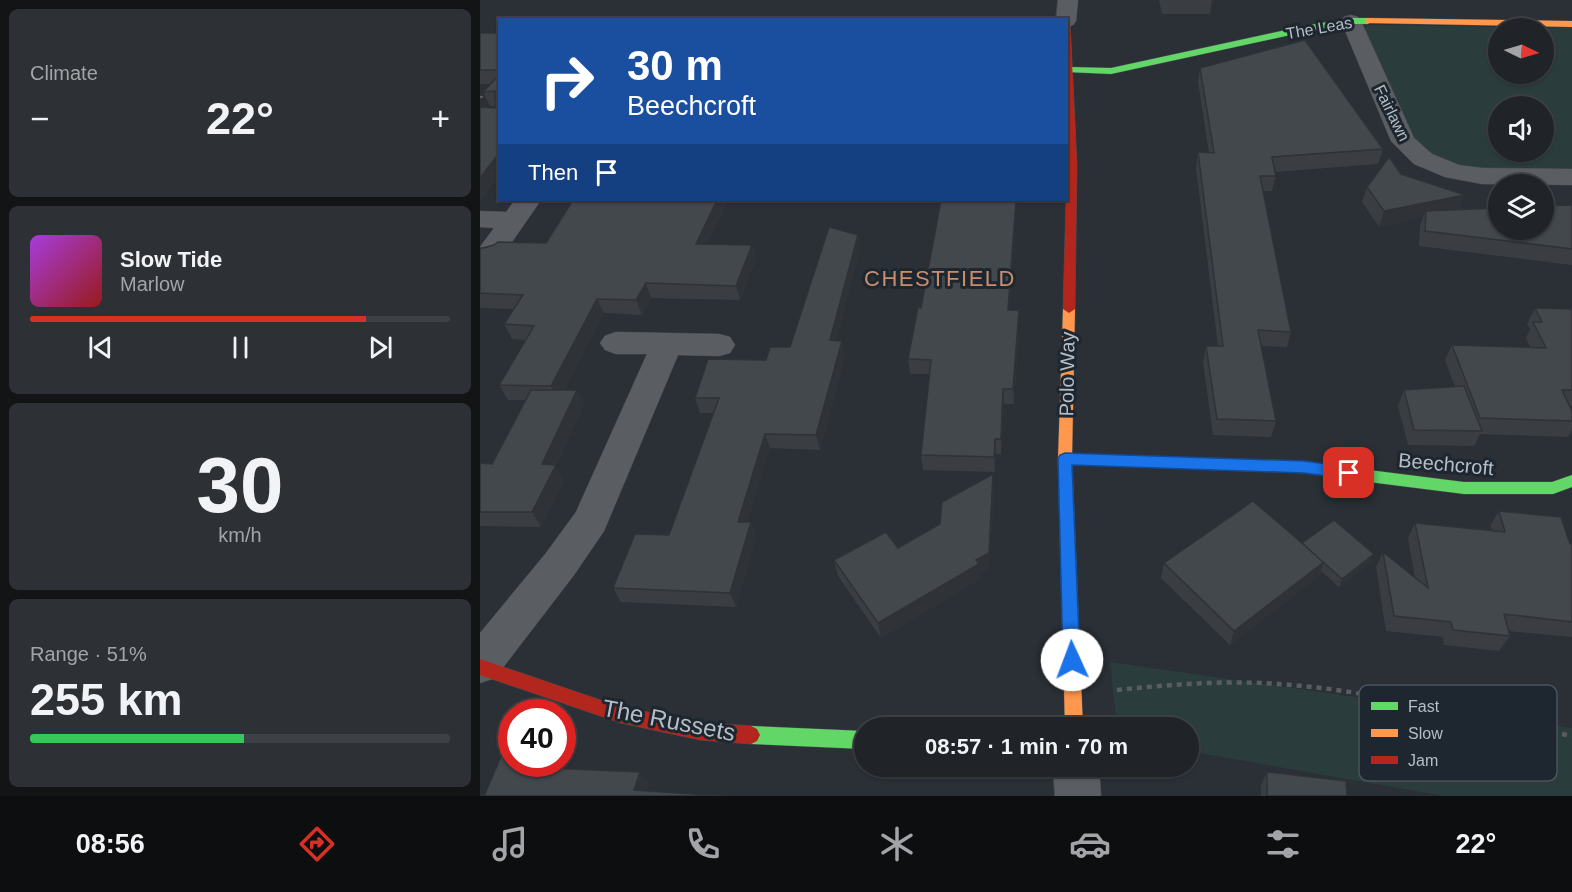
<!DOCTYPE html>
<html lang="en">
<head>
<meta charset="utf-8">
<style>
	body { margin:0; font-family:Arial,sans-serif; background:#2d3034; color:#f1f3f6; height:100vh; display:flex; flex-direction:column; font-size:22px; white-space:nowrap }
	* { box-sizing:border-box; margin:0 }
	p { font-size:20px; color:#a2a4a8 }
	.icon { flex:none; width:33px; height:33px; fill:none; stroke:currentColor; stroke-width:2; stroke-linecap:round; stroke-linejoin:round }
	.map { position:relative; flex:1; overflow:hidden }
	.sheet { display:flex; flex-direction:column; gap:9px; padding:9px; background:#121416; width:480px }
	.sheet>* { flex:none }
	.guide { position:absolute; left:18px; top:18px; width:570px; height:183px; border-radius:0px; box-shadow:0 2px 4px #0004,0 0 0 2px #3d4145; background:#1a4fa0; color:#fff; overflow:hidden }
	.needle { width:39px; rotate:95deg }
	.fabs { position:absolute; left:1008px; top:18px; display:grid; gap:12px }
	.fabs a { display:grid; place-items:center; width:66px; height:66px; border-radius:50%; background:#202428; box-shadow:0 2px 4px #0004,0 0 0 2px #3d4145; font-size:30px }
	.speed { position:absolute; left:18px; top:699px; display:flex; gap:12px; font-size:30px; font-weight:700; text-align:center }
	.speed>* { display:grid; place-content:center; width:78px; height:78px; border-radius:50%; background:#202428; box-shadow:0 2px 4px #0004,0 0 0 2px #3d4145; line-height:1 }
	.speed .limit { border:9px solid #d22; background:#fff; color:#111 }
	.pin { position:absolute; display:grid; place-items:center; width:51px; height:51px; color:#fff; margin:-26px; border-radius:12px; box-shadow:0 3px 9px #0006 }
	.me { position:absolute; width:66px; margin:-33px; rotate:358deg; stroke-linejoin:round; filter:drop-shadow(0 0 4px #0008) }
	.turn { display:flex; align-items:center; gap:21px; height:126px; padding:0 30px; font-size:27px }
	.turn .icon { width:78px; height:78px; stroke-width:2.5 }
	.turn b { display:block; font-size:42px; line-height:51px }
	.then { display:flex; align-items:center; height:57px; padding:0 30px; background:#0003; gap:12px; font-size:22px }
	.big { font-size:45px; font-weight:700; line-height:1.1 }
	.sheet .card { flex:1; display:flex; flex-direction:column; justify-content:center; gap:9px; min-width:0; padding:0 21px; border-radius:9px; background:#2d3034 }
	.sheet .dial { align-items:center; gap:0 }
	.dial b { font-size:78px; line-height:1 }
	.song { display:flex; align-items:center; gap:18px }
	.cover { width:72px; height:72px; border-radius:9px; background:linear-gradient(135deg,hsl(280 70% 55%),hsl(0 70% 35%)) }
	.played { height:6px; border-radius:3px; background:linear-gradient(90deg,#d93025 80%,#3d4145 80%) }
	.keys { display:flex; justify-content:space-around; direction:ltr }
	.heat { display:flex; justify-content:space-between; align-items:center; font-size:33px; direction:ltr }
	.charge { height:9px; border-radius:4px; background:linear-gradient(90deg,#34c759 51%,#3d4145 0) }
	.trip { position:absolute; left:374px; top:717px; width:345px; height:60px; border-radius:30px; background:#202428; box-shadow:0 2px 4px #0004,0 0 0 2px #3d4145; font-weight:700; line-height:60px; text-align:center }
	.tabs { display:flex; height:96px; justify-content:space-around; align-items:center; background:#0d0e10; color:#a2a4a8 }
	.tabs .icon { width:42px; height:42px }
	.tabs .active { color:#d93025 }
	.tabs b { font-size:27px; color:#f1f3f6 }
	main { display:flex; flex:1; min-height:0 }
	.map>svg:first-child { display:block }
	.green { fill:#2b3c3c; fill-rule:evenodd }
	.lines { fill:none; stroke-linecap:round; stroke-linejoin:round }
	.street-casing { stroke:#484c50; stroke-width:1 }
	.fast-casing { stroke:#484c50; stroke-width:1 }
	.slow-casing { stroke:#484c50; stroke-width:1 }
	.jam-casing { stroke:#484c50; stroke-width:1 }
	.path-far1 { stroke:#585d61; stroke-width:2; stroke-dasharray:3 3; stroke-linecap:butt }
	.path { stroke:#585d61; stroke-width:4.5; stroke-dasharray:5 5; stroke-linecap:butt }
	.street { fill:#5a5e63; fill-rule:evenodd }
	.fast { fill:#63d668; fill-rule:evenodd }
	.slow { fill:#ff974d; fill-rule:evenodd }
	.jam { fill:#b3261e; fill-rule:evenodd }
	.wall { fill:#3a3e42 }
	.shaded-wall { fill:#2f3236 }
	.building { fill:#43484d; stroke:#2f3236; stroke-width:1.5 }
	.route { fill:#1a73e8; stroke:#114b97; stroke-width:1.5 }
	.labels { text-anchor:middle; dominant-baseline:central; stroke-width:6; stroke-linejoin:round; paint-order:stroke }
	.far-street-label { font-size:16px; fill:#b5bdc6; stroke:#1e272f }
	.street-label { font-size:20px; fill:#b5bdc6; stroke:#1e272f }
	.quarter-label { font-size:22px; letter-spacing:1.5px; fill:#c98e6d; stroke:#1e272f }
	.near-street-label { font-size:24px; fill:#b5bdc6; stroke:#1e272f }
	.key { fill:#1e272f; stroke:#4b545c; stroke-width:1.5 }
	.key-label { font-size:16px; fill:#b5bdc6 }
</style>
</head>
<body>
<main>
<section class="sheet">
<div class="card"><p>Climate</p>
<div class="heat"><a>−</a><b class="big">22°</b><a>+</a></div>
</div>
<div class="card">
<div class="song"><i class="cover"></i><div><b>Slow Tide</b><p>Marlow</p></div></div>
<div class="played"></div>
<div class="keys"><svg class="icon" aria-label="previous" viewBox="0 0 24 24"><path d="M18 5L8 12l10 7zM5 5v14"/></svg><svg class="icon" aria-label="pause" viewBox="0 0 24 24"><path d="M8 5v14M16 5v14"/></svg><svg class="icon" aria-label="next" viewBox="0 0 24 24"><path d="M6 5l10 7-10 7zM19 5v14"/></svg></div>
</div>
<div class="card dial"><b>30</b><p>km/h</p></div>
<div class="card"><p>Range · 51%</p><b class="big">255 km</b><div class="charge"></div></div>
</section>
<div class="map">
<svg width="1092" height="796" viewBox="0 0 1092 796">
	<rect width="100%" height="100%" fill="#2a3036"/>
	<g class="green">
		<path d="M887 25 1092 28V173L999 170 959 160 934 141 883 31ZM1018 28H1064V74H1018ZM1018 106H1064V152H1018Z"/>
		<polygon points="630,662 1092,728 1092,796 964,796 708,751 708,728 637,727"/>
	</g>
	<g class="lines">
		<g class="street-casing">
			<g id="street">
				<polygon points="578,0 598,0 596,21 593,25 586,27 586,20 576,20"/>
				<polygon points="871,15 878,17 881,21 934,138 952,154 979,165 1002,168 1092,169 1092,185 1002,184 965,177 934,164 911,141 861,21 864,17"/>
				<polygon points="35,200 61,200 21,258 11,261 1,258 0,247 14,228 0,227 0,211 26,212"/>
				<polygon points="136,332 239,334 250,337 255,345 250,353 239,356 198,355 124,531 94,575 15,678 0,683 0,633 66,553 96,512 167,354 136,354 125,350 120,343 125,336"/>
				<polygon points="573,766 619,766 621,796 575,796"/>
			</g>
		</g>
		<g class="fast-casing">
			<g id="fast">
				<polygon points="871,18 888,18 892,21 888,24 871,24 824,32 631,74 586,72 586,68 589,67 631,68 824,26"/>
				<polygon points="881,469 984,482 1072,482 1092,475 1092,487 1073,494 984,494 881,481 876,479 874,475 876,471"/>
				<polygon points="271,726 384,731 384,749 271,744 265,741 262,735 265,729"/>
			</g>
		</g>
		<g class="slow-casing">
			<g id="slow">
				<polygon points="888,18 1092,21 1092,27 885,23 885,19"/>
				<polygon points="589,305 595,309 592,459 603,728 585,728 578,459 583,309"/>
			</g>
		</g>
		<g class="jam-casing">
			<g id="jam">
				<polygon points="586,18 590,21 597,165 595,309 589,313 583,309 586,200 586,20 583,20"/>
				<polygon points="585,454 824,461 881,469 886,471 888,475 886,479 881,481 824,473 585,464 580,463 578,459 580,455"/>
				<polygon points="0,659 141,707 220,722 271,726 277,729 280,735 277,741 271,744 220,740 141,723 0,675"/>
			</g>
		</g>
		<polyline class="path-far1" points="0,97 20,96"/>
		<path class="path" d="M637 690C685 685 734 681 782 683 887 688 990 716 1092 736"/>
		<use href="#street" class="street"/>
		<use href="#fast" class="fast"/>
		<use href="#slow" class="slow"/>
		<use href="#jam" class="jam"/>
	</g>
	<g class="wall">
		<polygon points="679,0 732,0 730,14 682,14"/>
		<polygon points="0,33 20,33 20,175 0,202 0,107 15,108 15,106 10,106 3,92 11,84 0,84"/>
		<polygon points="720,68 903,149 898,164 795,172 796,176 792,191 783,191 811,332 807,347 781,346 796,421 791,437 733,435 723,362 726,346 738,346 716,168 718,152 729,153 718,82"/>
		<polygon points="921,174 980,209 1092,205 1092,265 939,246 940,226 943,217 899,227 882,202 887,187"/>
		<polygon points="93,200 248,200 227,244 272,245 276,260 260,300 171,298 162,315 124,313 84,390 97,390 104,405 76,466 84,480 61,527 0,526 0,463 12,464 45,400 28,400 19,385 46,340 32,339 24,324 34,309 0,308 0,248 3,248 66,243"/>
		<polygon points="537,200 529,310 539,310 539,325 534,404 524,404 521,454 516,454 515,472 443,470 441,455 450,374 430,374 428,359 441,308"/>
		<polygon points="378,235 380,250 356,341 365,356 340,450 290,448 267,522 276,537 256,607 141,602 133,588 189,535 234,413 220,413 215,398 310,347"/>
		<polygon points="1055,308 1092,309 1092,406 1089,406 1092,411 1092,430 1088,437 1000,434 994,446 928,445 918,406 924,390 975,387 965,360 972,345 1050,347 1046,338 1050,329 1047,324"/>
		<polygon points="514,490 509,568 500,574 500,579 401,638 358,576 354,560 418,548 460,524"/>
		<polygon points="1019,511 1090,544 1092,544 1092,637 1028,631 1030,636 1019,651 964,645 963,637 906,631 896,567 903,552 935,578 928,538 935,523 1012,530 1010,526"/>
		<polygon points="822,543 891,562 859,587 841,571 838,577 750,645 681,578 684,563"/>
		<polygon points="787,772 867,796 781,796 781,785"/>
	</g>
	<g class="shaded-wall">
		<polygon points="20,152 20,175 0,202 0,178"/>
		<polygon points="985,195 979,210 946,211 943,217 899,227 904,211"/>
		<polygon points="237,200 248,200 220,259 216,244"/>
		<polygon points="536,200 537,200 528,325 528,310"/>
		<polygon points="378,235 380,250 353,355 350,340"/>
		<polygon points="272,245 276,260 260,300 256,286"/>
		<polygon points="166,283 171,298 162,315 156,300"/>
		<polygon points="117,299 124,313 78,401 71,386"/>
		<polygon points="539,310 539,325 534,404 533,389"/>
		<polygon points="362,341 365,356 340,450 336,435"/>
		<polygon points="523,389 524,404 521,454 521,439"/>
		<polygon points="97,390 104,405 76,466 84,480 61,527 52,512 62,464"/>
		<polygon points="285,434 290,448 263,536 258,522"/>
		<polygon points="515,439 516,454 515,472 514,457"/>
		<polygon points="513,474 514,490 509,568 500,574 500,579 401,638 398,623"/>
		<polygon points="271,522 276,537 256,607 250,593"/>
		<polygon points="894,554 891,562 859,587 862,579"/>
		<polygon points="844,562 838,577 750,645 754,631"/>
		<polygon points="69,764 80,764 80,780 69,768"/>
		<polygon points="160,772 169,784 165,796 154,790"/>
	</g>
	<g class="building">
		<rect x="0" y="33" width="20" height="37"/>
		<polygon points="825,40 903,149 792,157 796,176 780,176 811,332 778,330 796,421 737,419 726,346 743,346 718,152 734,153 720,68"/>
		<polygon points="20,74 20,152 0,178 0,107 15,108 15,91 3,92"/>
		<polygon points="909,157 921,174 985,195 904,211 887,187"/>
		<polygon points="93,200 237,200 216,244 272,245 256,286 166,283 156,300 117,299 71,386 19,385 54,326 24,324 43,295 0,293 0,248 3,248 14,245 18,242 66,243"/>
		<polygon points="461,200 536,200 528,310 539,310 533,389 523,389 521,439 515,439 514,457 441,455 451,360 428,359 438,307 441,308"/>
		<polygon points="1092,205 1092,249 945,231 946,211 1018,208 1018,230 1064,230 1064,206"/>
		<polygon points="349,227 378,235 350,340 362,341 336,435 285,434 258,522 271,522 250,593 133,588 155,534 189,535 239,398 215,398 228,359 286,360 290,347 310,347"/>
		<polygon points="1055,308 1092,309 1092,390 1082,390 1092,411 1092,421 1000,418 972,345 1066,348 1053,322 1062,322"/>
		<polygon points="984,386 1002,431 934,430 924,390"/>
		<polygon points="51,390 97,390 62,464 76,465 52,512 0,512 0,463 12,464"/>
		<polygon points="513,474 509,553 496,560 499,564 398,623 354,560 406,532 418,548 460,524 462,502"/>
		<polygon points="773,501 844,562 754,631 684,563"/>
		<polygon points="1019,511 1081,517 1090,544 1092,544 1092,622 1024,614 1030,636 973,630 971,622 914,616 903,552 948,588 935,523 1025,532"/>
		<polygon points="854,520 894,554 862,579 822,543"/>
		<polygon points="25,747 32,747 32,764 69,764 69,768 160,772 154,790 243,796 4,796"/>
		<polygon points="787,772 866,781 867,796 787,796"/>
	</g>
	<polygon class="route" points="585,453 824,461 869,467 875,469 877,473 875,477 869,479 824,473 592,465 600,660 598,666 592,668 586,666 583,660 578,459 580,455"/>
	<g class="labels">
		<g class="far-street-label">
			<text transform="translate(839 28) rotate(-10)">The Leas</text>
			<text transform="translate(912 113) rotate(64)">Fairlawn</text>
		</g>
		<g class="street-label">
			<text transform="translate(587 374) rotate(-89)">Polo Way</text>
			<text transform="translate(966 464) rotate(5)">Beechcroft</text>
		</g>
		<g class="quarter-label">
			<text x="460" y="278">CHESTFIELD</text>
		</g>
		<g class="near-street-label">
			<text transform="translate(189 720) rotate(11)">The Russets</text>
		</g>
	</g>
	<rect x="879" y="685" width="198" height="96" rx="9" class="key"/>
	<rect x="891" y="702" width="27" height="8" fill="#63d668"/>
	<rect x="891" y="729" width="27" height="8" fill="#ff974d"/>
	<rect x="891" y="756" width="27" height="8" fill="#b3261e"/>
	<g class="key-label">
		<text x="928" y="712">Fast</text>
		<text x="928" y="739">Slow</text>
		<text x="928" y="766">Jam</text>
	</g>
</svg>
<div class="fabs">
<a><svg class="needle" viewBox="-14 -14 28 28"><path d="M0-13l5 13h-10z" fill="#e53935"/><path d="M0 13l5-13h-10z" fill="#a2a4a8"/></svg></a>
<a><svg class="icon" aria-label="sound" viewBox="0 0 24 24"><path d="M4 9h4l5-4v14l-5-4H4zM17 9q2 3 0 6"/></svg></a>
<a><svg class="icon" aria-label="layers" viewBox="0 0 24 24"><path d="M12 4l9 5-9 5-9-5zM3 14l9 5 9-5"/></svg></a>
</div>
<div class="speed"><div class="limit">40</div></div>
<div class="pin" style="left:869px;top:473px;background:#d93025"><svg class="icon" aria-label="arrive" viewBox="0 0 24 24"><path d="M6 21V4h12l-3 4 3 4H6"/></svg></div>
<svg class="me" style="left:592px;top:660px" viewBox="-20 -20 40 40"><circle r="19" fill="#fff"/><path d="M0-13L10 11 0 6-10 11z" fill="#1a73e8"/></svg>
<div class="trip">08:57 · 1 min · 70 m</div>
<div class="guide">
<div class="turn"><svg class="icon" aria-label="right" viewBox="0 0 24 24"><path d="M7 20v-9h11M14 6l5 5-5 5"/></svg><div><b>30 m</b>Beechcroft</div></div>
<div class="then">Then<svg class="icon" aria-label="arrive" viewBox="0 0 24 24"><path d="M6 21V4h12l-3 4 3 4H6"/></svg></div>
</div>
</div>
</main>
<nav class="tabs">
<b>08:56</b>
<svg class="icon active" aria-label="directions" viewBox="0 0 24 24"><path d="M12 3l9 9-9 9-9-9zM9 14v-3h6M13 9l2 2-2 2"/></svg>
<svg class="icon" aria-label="music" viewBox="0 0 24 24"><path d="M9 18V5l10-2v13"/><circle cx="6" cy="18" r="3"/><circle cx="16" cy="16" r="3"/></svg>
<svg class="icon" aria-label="phone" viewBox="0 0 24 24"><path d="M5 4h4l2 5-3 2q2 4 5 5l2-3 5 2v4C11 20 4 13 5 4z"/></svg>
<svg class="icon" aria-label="climate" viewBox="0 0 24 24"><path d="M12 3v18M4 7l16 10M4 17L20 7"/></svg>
<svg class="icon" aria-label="car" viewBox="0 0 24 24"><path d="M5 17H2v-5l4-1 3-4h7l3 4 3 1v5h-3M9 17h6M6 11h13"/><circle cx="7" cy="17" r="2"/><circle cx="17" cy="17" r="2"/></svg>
<svg class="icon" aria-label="filters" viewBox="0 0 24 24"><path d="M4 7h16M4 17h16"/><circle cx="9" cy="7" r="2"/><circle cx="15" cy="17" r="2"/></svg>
<b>22°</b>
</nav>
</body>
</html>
